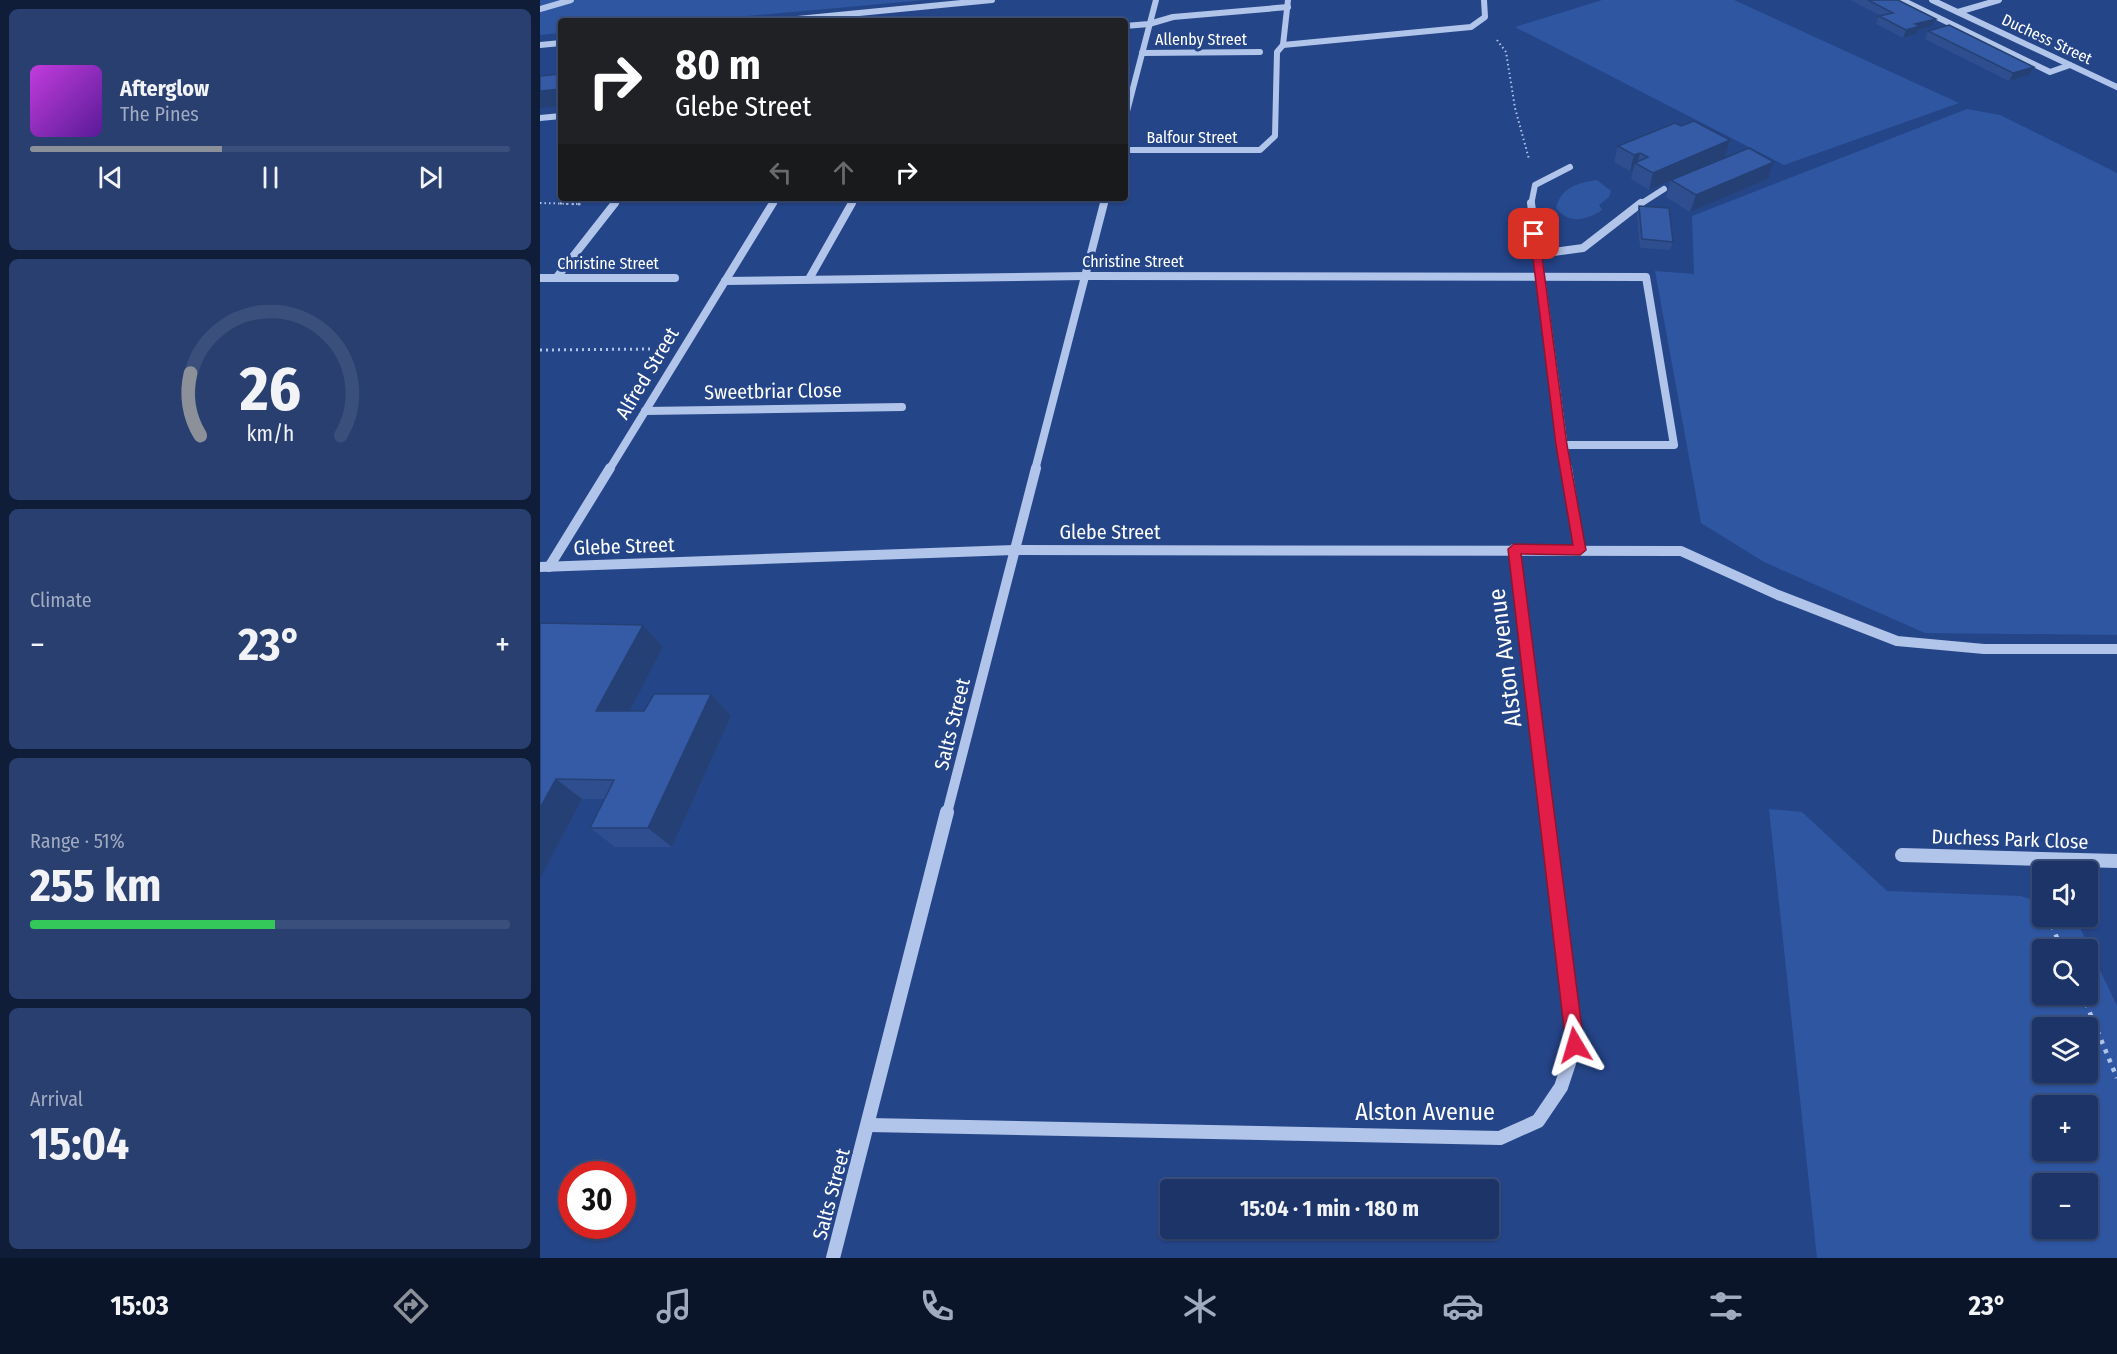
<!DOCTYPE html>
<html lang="en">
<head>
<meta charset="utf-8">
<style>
	body { margin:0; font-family:"Fira Sans Condensed",sans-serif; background:#293f70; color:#f1f3f6; height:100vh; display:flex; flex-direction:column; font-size:22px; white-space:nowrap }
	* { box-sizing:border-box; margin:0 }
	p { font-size:20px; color:#a0aac0 }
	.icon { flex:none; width:33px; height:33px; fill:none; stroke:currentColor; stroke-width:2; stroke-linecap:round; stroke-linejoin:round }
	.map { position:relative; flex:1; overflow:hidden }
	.panel { display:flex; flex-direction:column; gap:9px; padding:9px; background:#0f1d39; width:540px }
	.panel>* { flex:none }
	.guide { position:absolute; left:18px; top:18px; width:570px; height:183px; border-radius:6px; box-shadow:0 2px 4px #0004,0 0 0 2px #3a4f7b; background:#202124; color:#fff; overflow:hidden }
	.buttons { position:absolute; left:1492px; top:861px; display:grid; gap:12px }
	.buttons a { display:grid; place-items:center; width:66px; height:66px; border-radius:6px; background:#1c3467; box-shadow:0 2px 4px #0004,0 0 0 2px #3a4f7b; font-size:30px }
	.speed { position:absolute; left:18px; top:1161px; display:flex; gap:12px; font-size:30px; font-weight:700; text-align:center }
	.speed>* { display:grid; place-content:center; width:78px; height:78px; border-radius:50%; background:#1c3467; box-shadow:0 2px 4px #0004,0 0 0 2px #3a4f7b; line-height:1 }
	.speed .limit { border:9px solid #d22; background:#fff; color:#111 }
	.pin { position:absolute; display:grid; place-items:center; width:51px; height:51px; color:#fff; margin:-26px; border-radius:12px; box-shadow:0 3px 9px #0006 }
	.me { position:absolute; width:66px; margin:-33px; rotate:353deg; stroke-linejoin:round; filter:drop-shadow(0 0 4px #0008) }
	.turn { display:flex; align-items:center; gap:21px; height:126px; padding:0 18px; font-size:27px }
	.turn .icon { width:78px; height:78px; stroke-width:2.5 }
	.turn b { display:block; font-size:42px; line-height:51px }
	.lanes { display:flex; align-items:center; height:57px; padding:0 18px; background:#0003; justify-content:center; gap:30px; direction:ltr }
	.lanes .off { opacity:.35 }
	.big { font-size:45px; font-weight:700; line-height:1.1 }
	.panel .card { flex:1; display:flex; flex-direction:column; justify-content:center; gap:9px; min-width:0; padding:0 21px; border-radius:9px; background:#293f70 }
	.panel .dial { align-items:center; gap:0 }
	.dial svg { height:156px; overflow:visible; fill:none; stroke:#3a4f7b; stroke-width:7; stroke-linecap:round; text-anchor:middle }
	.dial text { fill:#f1f3f6; stroke:none }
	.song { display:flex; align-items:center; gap:18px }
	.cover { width:72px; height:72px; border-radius:9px; background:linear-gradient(135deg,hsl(290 70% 55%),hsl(270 70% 35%)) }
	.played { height:6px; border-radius:3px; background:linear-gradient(90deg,#8c9099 40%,#3a4f7b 40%) }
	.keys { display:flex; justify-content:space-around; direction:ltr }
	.heat { display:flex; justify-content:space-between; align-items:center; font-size:33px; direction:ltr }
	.charge { height:9px; border-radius:4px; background:linear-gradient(90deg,#34c759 51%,#3a4f7b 0) }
	.trip { position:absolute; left:620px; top:1179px; width:339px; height:60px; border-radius:6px; background:#1c3467; box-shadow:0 2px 4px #0004,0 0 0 2px #3a4f7b; font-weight:700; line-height:60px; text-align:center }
	.tabs { display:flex; height:96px; justify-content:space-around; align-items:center; background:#0b1529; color:#a0aac0 }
	.tabs .icon { width:42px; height:42px }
	.tabs .on { color:#8c9099 }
	.tabs b { font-size:27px; color:#f1f3f6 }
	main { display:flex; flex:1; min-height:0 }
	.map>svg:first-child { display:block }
	.green { fill:#2f56a1; fill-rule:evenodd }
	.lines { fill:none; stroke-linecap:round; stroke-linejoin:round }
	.path-far2 { stroke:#b1c4e9; stroke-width:2; stroke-dasharray:1.5 3; stroke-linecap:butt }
	.path-far1 { stroke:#b1c4e9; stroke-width:3; stroke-dasharray:2 4; stroke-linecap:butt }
	.path { stroke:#b1c4e9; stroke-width:4.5; stroke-dasharray:4 6; stroke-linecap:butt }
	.minor-far3 { stroke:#b1c4e9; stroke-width:6 }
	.minor-far2 { stroke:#b1c4e9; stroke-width:8 }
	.minor-far1 { stroke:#b1c4e9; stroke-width:10 }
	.minor { stroke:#b1c4e9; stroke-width:14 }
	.wall { fill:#2e4e8f }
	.shaded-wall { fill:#254074 }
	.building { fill:#355ba6; stroke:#254074; stroke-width:1.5 }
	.route { fill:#e11d48; stroke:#92132f; stroke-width:1.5 }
	.labels { text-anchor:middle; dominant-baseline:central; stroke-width:6; stroke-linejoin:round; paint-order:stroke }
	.far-street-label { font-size:16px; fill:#fff; stroke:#254589 }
	.street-label { font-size:20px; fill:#fff; stroke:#254589 }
	.near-street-label { font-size:24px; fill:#fff; stroke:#254589 }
</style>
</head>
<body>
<main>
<section class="panel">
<div class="card">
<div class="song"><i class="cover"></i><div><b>Afterglow</b><p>The Pines</p></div></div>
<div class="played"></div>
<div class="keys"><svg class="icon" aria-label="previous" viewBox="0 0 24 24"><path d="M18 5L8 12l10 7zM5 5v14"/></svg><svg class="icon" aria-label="pause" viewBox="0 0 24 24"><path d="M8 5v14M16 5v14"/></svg><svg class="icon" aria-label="next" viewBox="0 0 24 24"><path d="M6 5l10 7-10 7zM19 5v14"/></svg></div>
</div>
<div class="card dial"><svg viewBox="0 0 100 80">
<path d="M14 69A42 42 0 1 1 86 69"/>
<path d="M14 69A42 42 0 0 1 9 37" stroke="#8c9099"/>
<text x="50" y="56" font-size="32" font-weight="700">26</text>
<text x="50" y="72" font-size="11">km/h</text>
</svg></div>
<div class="card"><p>Climate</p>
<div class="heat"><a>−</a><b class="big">23°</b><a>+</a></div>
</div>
<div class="card"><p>Range · 51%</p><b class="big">255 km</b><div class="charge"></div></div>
<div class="card"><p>Arrival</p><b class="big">15:04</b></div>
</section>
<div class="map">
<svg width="1577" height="1258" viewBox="0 0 1577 1258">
	<rect width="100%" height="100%" fill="#254589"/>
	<g class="green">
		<polygon points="0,0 385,0 153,21 21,21 21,33 0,35"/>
		<polygon points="1062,0 1194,0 1419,103 1244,165 975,27"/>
		<polygon points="1427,109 1460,115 1577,173 1577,635 1385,633 1224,562 1161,523 1115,271 1154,274 1152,216"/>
		<path d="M1057 180 1071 191 1069 197 1059 205 1062 210C1047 220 1029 225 1016 208 1021 187 1038 183 1057 180Z"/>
		<path d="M1229 809 1262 812 1347 891 1480 896 1503 902V916L1535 917 1577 1006V1258H1277ZM1503 950H1548V994H1503ZM1503 1028H1548V1072H1503ZM1503 1106H1548V1150H1503ZM1503 1184H1548V1228H1503Z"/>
	</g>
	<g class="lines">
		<g class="path-far2">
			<polyline points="957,40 966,52 975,108 989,159"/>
			<polyline points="0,203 41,204"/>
		</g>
		<g class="path-far1">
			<polyline points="20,203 41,204"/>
			<polyline points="0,350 113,349"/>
		</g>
		<g class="path">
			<polyline points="1496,887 1503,904"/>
			<polyline points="1508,916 1522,950"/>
			<polyline points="1542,994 1577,1078"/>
		</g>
		<g class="minor-far3">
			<polyline points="1362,0 1510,72 1530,65"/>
			<polyline points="1392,0 1577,87"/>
			<polyline points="0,9 31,0"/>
			<polyline points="1418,12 1459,0"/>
			<polyline points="237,21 452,0"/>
			<polyline points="585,26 609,24 633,17 748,7"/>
			<polyline points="0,45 21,43"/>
			<polyline points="743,45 931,27 945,17 944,0"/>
			<polyline points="602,53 720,52"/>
			<polyline points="0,118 21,116"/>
			<polyline points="585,119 616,0"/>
			<polyline points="585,150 720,150 735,136 737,52 743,45 748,0"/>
			<polyline points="74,205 76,198"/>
			<polyline points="232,205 236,198"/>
			<polyline points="311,205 315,198"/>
			<polyline points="563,205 565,198"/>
			<polyline points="991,205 995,185 1030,167"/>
			<polyline points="1099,205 1124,189"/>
		</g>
		<g class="minor-far2">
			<polyline points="991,203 1027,470"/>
			<polyline points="999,254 1043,248 1101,203"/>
			<polyline points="17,277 75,203"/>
			<polyline points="0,278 135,278"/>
			<polyline points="269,279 312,203"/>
			<polyline points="185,281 545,276 1106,277 1134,445 1022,445"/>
			<polyline points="105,411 362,407"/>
			<polyline points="69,470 233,203"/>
			<polyline points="495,470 564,203"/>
		</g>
		<g class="minor-far1">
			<polyline points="1027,468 1040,550"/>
			<polyline points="974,549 1007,813"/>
			<polyline points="0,567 474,550 1141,551 1238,595 1357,641 1444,649 1577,649"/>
			<polyline points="9,567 70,468"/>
			<polyline points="407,813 496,468"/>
		</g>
		<g class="minor">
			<polyline points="1362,855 1577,861"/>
			<polyline points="329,1125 960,1138 998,1121 1021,1087 1035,1045 1006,812"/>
			<polyline points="293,1258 407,812"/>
		</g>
	</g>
	<g class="wall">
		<polygon points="1310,0 1358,0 1392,26 1378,30 1376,34 1363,38 1336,24 1339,16 1341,16"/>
		<polygon points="1388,31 1489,75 1469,81 1385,39"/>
		<polygon points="1141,126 1190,140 1185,157 1109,190 1091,179 1093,170 1090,171 1074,162 1078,146"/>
		<polygon points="1234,162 1228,179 1150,212 1126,197 1131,180"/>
		<polygon points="1099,206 1133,242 1130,250 1100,248 1097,215"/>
		<polygon points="0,623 103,625 123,647 90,711 104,711 171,694 191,716 132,847 75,847 50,828 64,799 42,799 0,879"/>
	</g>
	<g class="shaded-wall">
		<polygon points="1396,19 1392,26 1378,30 1376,34 1363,38 1366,30 1375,24"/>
		<polygon points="1494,67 1489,75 1469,81 1473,73"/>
		<polygon points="21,89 21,106 0,108 0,91"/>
		<polygon points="1190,140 1185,157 1109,190 1113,173"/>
		<polygon points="1100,153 1097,164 1095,163 1093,170 1090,171 1094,155"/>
		<polygon points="1234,162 1228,179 1150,212 1156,195"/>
		<polygon points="103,625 123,647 79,732 56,711"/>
		<polygon points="171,694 191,716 132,847 108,828"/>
		<polygon points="16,779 42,799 0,879 0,808"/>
	</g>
	<g class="building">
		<polygon points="1328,0 1358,0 1396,19 1375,24 1380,26 1366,30 1339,16 1353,13"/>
		<polygon points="1409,25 1494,67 1473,73 1388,31"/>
		<polygon points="21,74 21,89 0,91 0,76"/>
		<polygon points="1154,121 1190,140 1113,173 1095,163 1108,157 1100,153 1094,155 1078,146 1135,123 1141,126"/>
		<polygon points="1209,148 1234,162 1156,195 1131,180"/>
		<polygon points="1099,206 1129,208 1133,242 1102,239"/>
		<polygon points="0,623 103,625 56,711 104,711 114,694 171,694 108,828 50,828 74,780 16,779 0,808"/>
	</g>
	<polygon class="route" points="994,231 999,234 1027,445 1046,550 1040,555 981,554 1044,1045 1041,1052 1035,1054 1029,1052 1026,1045 968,549 974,544 1033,545 1016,445 990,234"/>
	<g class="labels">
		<g class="far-street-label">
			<text x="661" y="39">Allenby Street</text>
			<text transform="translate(1507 39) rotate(25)">Duchess Street</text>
			<text x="652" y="137">Balfour Street</text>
			<text x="593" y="261">Christine Street</text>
			<text x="68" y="263">Christine Street</text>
		</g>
		<g class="street-label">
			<text transform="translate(107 373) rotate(-59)">Alfred Street</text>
			<text transform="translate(233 391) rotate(-1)">Sweetbriar Close</text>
			<text x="570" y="532">Glebe Street</text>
			<text transform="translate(84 546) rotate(-2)">Glebe Street</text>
			<text transform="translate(412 724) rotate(-76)">Salts Street</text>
			<text transform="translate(1470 839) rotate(2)">Duchess Park Close</text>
			<text transform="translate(291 1194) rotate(-75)">Salts Street</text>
		</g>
		<g class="near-street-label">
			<text transform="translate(965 658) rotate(-97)">Alston Avenue</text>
			<text x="885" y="1112">Alston Avenue</text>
		</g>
	</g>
</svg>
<div class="buttons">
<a><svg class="icon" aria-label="sound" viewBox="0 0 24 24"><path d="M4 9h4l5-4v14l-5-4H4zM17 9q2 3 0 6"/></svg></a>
<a><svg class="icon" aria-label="search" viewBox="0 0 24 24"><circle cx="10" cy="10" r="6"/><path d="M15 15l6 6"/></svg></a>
<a><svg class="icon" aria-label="layers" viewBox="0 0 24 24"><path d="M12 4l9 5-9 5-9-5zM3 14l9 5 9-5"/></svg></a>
<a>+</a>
<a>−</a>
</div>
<div class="speed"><div class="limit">30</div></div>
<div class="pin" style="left:994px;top:234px;background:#d93025"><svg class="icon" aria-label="arrive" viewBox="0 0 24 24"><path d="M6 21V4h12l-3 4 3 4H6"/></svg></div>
<svg class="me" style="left:1035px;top:1045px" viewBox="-20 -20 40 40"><path d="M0-17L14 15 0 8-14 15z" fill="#e11d48" stroke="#fff" stroke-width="4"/></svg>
<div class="trip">15:04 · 1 min · 180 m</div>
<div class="guide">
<div class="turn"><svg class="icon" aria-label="right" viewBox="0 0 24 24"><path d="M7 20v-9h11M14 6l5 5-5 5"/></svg><div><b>80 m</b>Glebe Street</div></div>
<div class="lanes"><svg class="icon off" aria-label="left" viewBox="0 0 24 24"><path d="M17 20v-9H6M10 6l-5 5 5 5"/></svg><svg class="icon off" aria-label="ahead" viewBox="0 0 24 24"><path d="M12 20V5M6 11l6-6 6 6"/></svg><svg class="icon" aria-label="right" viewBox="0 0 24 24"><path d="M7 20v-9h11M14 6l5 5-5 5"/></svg></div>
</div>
</div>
</main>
<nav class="tabs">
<b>15:03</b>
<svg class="icon on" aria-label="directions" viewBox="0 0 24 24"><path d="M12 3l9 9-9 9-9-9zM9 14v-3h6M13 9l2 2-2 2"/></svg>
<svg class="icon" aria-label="music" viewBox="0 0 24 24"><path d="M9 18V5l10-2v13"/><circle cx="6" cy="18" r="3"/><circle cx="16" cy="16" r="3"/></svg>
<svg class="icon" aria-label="phone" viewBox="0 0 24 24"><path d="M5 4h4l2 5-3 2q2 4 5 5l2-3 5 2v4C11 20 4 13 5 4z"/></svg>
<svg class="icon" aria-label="climate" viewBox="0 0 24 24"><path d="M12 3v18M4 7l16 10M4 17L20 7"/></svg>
<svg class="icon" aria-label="car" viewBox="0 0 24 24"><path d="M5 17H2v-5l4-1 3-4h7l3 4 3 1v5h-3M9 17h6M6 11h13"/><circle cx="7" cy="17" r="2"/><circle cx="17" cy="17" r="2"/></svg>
<svg class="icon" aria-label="filters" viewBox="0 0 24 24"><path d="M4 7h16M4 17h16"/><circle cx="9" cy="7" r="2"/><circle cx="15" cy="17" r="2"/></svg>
<b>23°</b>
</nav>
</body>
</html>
